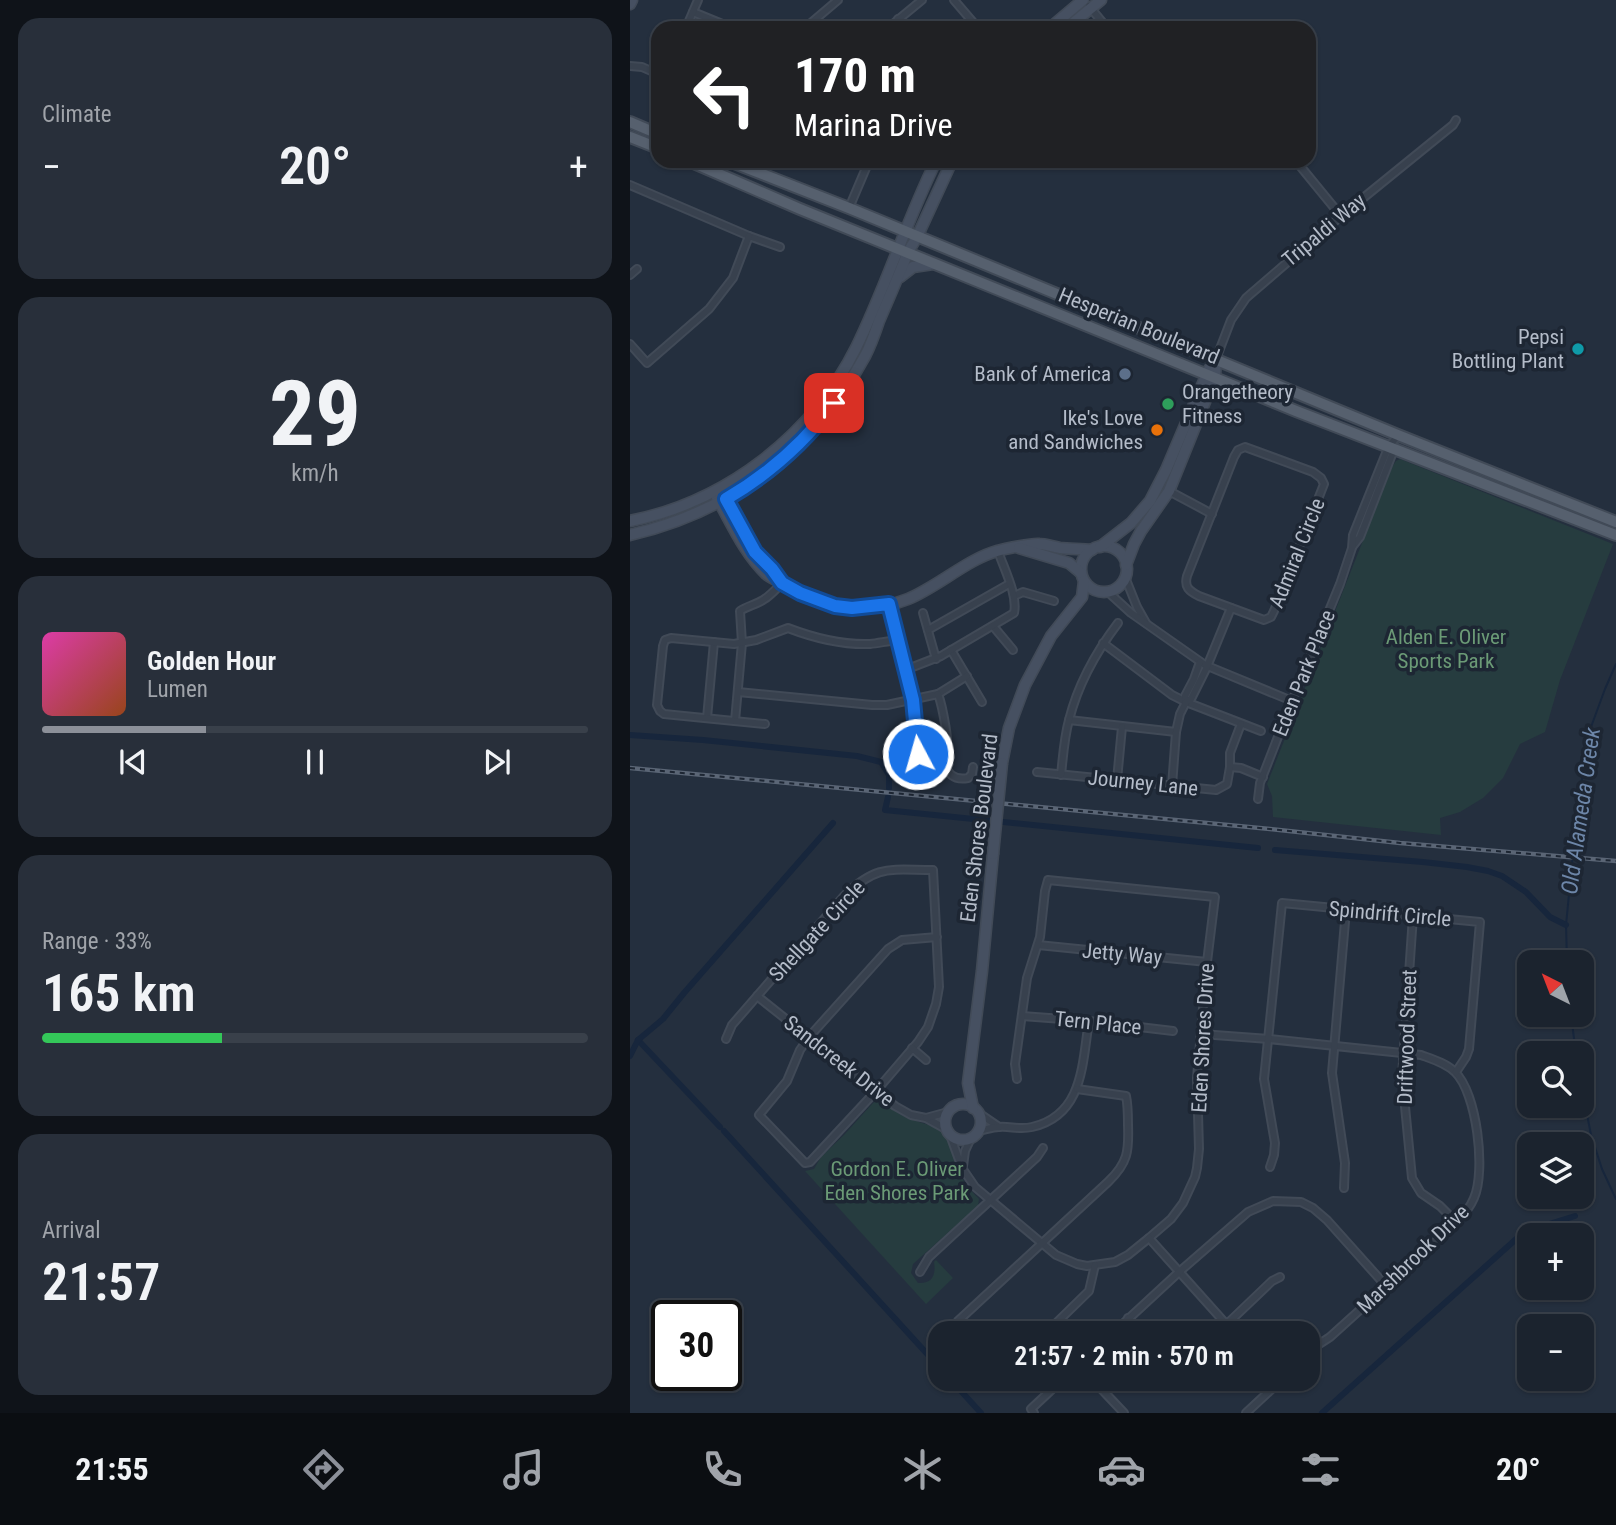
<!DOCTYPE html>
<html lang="en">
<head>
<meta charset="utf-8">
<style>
	body { margin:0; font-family:"Roboto Condensed",sans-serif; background:#282f3a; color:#f1f3f6; height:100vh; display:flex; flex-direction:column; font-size:26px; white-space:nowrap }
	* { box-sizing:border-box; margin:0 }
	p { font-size:23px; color:#a0a4aa }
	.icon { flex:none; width:38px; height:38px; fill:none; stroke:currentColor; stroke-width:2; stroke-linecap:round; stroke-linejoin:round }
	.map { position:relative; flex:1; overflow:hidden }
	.panel { display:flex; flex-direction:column; gap:18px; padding:18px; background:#0f1319; width:630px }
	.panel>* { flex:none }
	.hud { position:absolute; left:21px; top:21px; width:665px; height:147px; border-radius:21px; box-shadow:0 2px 5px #0004,0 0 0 2px #39404a; background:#202124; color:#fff; overflow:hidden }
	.needle { width:46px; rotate:318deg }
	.tools { position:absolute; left:887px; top:950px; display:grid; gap:14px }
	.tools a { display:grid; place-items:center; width:77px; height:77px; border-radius:14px; background:#1b232e; box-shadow:0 2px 5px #0004,0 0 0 2px #39404a; font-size:35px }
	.speed { position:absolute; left:21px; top:1300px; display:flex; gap:14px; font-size:35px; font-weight:700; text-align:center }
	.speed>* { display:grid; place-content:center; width:91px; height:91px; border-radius:50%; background:#1b232e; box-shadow:0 2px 5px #0004,0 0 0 2px #39404a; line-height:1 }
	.speed .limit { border:4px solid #111; border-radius:10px; background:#fff; color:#111 }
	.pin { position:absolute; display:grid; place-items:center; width:60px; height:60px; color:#fff; margin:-30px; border-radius:14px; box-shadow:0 4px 10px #0006 }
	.me { position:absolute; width:77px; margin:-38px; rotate:354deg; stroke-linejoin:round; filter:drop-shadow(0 0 5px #0008) }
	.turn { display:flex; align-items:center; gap:24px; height:147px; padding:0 28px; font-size:32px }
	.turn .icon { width:91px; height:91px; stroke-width:2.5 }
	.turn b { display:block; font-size:49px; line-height:60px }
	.big { font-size:52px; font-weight:600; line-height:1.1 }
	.panel .card { flex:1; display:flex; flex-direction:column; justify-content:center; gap:10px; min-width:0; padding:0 24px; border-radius:21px; background:#282f3a }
	.panel .dial { align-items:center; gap:0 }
	.dial b { font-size:91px; line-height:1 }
	.song { display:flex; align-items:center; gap:21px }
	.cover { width:84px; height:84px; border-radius:10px; background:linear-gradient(135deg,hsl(320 70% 55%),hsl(20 70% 35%)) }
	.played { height:7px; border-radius:4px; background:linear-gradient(90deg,#8c9099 30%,#39404a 30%) }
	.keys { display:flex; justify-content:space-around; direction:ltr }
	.heat { display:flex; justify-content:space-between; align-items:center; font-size:38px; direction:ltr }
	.charge { height:10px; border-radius:5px; background:linear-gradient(90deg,#34c759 33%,#39404a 0) }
	.trip { position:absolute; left:298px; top:1321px; width:392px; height:70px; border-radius:21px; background:#1b232e; box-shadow:0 2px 5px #0004,0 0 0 2px #39404a; font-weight:600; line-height:70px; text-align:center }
	.tab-bar { display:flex; height:112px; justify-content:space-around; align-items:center; background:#0b0e12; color:#a0a4aa }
	.tab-bar .icon { width:49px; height:49px }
	.tab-bar .on { color:#8c9099 }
	.tab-bar b { font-size:32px; color:#f1f3f6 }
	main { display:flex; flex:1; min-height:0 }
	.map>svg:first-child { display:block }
	.green { fill:#263c3f }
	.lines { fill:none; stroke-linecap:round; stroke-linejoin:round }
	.stream { stroke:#17263c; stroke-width:2 }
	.canal { stroke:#17263c; stroke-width:6 }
	.street-casing { stroke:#414a57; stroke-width:10 }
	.secondary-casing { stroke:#414a57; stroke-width:13 }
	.primary-casing { stroke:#414a57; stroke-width:14 }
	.street { stroke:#38414e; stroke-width:6 }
	.secondary { stroke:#465061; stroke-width:10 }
	.primary { stroke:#56606e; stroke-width:10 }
	.rail-casing { stroke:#5a6575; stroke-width:4.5 }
	.rail { stroke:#1d2633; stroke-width:2; stroke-dasharray:5; stroke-linecap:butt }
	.secondary-bridge-casing { stroke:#414a57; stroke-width:13; stroke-linecap:butt }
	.secondary-bridge { stroke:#465061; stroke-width:10 }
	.route-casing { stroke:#114b97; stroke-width:18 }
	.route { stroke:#1a73e8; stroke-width:12 }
	.culture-dot { fill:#0f9aa8; stroke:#1d2633; stroke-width:2.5 }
	.service-dot { fill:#5c6f8a; stroke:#1d2633; stroke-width:2.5 }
	.leisure-dot { fill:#2e9e5b; stroke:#1d2633; stroke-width:2.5 }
	.food-dot { fill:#e8710a; stroke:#1d2633; stroke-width:2.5 }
	.labels { text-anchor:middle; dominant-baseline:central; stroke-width:7; stroke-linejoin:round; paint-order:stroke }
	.street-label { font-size:21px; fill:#b4bcc9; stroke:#1d2633 }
	.poi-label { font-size:21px; fill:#b4bcc9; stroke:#1d2633; text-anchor:end }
	.park-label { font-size:21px; fill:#6b9a76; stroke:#1d2633 }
	.water-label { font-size:23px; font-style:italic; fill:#6d86a8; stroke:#1d2633 }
</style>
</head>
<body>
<main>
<section class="panel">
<div class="card"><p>Climate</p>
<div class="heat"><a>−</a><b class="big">20°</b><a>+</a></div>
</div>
<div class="card dial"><b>29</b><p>km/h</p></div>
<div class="card">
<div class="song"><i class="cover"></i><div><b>Golden Hour</b><p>Lumen</p></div></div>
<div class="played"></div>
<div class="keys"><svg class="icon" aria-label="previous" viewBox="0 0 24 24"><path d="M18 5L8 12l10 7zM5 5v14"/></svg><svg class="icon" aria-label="pause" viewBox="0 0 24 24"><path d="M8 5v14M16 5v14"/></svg><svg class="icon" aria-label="next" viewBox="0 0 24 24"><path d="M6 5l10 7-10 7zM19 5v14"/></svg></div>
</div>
<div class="card"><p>Range · 33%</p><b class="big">165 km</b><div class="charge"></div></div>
<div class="card"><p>Arrival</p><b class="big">21:57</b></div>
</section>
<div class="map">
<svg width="986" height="1413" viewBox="0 0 986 1413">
	<rect width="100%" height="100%" fill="#242f3e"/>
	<g class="green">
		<polygon points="770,459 983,544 930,680 915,732 890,744 873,778 853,798 830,812 810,818 811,835 643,817 642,796 637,784 762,467 766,461"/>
		<path d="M248 1100C256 1103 263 1110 271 1115 287 1124 309 1123 319 1140 324 1149 324 1158 327 1167 331 1180 340 1190 349 1199L348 1206 283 1264 281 1273 288 1283C303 1284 306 1274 304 1262L306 1260 323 1278 296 1304 175 1171 184 1169 191 1157 214 1135 243 1103Z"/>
	</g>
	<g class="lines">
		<g class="stream">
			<polyline points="937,962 936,925 948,802 961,727 975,689 986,664"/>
			<polyline points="941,1015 946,1054"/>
			<polyline points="952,1088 961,1135 972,1169 986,1199"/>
		</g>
		<g class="canal">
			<polyline points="0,735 73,740 227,756 251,762 259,775 259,788"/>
			<polyline points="258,797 255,810 628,848"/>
			<polyline points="645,850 793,862 837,867 858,871 872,876 896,892 920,917 936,925"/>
			<polyline points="8,1040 90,1127"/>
			<polyline points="0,1056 8,1040 33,1019 54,993 203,823"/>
			<polyline points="94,1131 310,1368"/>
			<polyline points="320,1379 351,1413"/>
			<polyline points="692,1413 894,1232 945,1216"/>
		</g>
		<g class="street-casing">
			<g id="street">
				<polyline points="324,0 348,28"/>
				<polyline points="459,6 477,28"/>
				<polyline points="63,12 102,28"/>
				<polyline points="268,19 276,28"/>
				<polyline points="56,28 68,0"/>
				<polyline points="175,28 208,0"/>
				<polyline points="258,28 292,0"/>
				<polyline points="0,66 12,67 28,74"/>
				<polyline points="666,161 711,216"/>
				<polyline points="0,185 119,236 150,247"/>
				<polyline points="219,208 239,161"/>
				<polyline points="0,275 7,269"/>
				<polyline points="0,344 17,363 79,309 103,278 119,236"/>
				<polyline points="586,359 601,320 616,298 711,216 823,125 826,120"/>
				<path d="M615 447 683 472 691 478 694 484 644 611 641 617 634 620 569 596C559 591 554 587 557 576L604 457 608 450Z"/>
				<polyline points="539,491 582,514"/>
				<polyline points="723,546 730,537 765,447"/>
				<polyline points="495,577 507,607 516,623"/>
				<polyline points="478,592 501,613 575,665 662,701"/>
				<polyline points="384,596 393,592 424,601"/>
				<polyline points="259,604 283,700 288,754 295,761 312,761"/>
				<polyline points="293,613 306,659"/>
				<polyline points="363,626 383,650"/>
				<polyline points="298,630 379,584"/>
				<polyline points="473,643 542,695 556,702 631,731"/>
				<polyline points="321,650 352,702"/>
				<path d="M275 670 311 656 384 613C388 595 374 569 368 551"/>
				<polyline points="108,692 242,705 257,705 308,694 337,676"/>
				<path d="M308 694C312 705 321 747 316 757 315 758 314 759 312 761"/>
				<polyline points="556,702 555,696 564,679 570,662"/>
				<polyline points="77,718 84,642"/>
				<polyline points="439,720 546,732"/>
				<path d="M105 721 112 643 110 611C117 606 125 605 133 600 140 596 146 589 152 583"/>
				<path d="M135 724 34 714 30 711 27 705 33 646 35 640 41 638 104 644 126 640 158 628C184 638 211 645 240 644 249 643 258 641 268 640"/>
				<path d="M312 761C318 773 323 781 338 778L342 774 343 767"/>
				<polyline points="600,767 611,768 633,777"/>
				<polyline points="407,772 586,790 597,784 600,767 600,753 611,724"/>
				<path d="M431 775C433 757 434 738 439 720 448 684 466 652 488 623"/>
				<polyline points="487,780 492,727"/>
				<polyline points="542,786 546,732 550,714 556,702 561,699 576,669 601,608"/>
				<polyline points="628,799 630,783 662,701 710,584 722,548 723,535 758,448 768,435"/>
				<polyline points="783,916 772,1076 782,1178 791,1193 810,1206 827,1223"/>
				<polyline points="408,945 577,962"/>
				<polyline points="127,996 265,1106 281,1115 296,1118 316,1129"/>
				<polyline points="392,1016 459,1021 543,1031"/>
				<path d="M571 1034 639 1039 791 1055C802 1059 816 1063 825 1072 847 1093 856 1171 844 1198 840 1208 832 1217 825 1224L700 1337 677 1352"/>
				<path d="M96 1039 102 1025 214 896C247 864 260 870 303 870L309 987 306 1004 298 1027 288 1042 246 1091 180 1162 175 1163 129 1115 157 1081 170 1050 179 1037 258 949 272 940 307 937"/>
				<polyline points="282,1048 296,1060"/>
				<polyline points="347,1112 369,1127"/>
				<polyline points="296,1118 318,1112"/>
				<path d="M348 1131C355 1130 362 1127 369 1127 380 1126 390 1130 402 1127 454 1115 452 1063 459 1021"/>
				<polyline points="320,1135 332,1168 345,1187 426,1255 447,1264 457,1266 485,1262 498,1255 519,1238 541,1219 553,1203 565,1177 567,1168 569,1149 567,1078 577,962 585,897 418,880 415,891 410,937 397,978 385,1064 387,1079"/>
				<polyline points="333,1166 335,1151 341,1138"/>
				<polyline points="640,1167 644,1155 645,1143 634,1079 652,903 850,922 839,1049 836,1057 826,1072"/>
				<polyline points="714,1188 715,1163 702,1073 716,910"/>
				<polyline points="519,1238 605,1334"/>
				<polyline points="290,1272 299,1257 407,1157 413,1148"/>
				<polyline points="498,1318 513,1334"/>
				<polyline points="597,1324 642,1281 650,1277"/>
				<path d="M331 1334 327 1325 328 1321 478 1182C498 1163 499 1151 498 1125 498 1115 498 1105 496 1096L447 1089"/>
				<polyline points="415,1334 459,1291 465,1265"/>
				<polyline points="482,1334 549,1272 618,1212 643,1201 671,1202 683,1208 697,1220 756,1286"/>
				<polyline points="462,1379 494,1413"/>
				<polyline points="404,1413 401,1409 433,1379"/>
				<polyline points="616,1413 645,1386 651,1379"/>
			</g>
		</g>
		<g class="secondary-casing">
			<g id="secondary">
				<polyline points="0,4 2,0"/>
				<polyline points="420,28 453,0"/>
				<polyline points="437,28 471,0"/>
				<polyline points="270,277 283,267 303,264"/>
				<polyline points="93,495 125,552 142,569 151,580"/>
				<path d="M87 498C102 524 114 553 136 574 142 579 149 581 155 584 193 606 235 616 278 599 307 587 338 559 367 551 374 549 403 543 409 544 416 544 423 547 430 548 441 549 452 549 462 550"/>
				<path d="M0 521C96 502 182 436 226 348 256 287 276 222 306 161"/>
				<path d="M0 535C103 511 184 449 235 356 241 345 245 333 249 321 259 298 269 275 278 252L287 237 322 161"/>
				<circle cx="474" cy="569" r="23"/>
				<polyline points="470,547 501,523 520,501 536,470 579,369"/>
				<polyline points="389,548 439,563 451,573"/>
				<polyline points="496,565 504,544 511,531 539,491 585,377 586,359"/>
				<polyline points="372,763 379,728 395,685 421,636 452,597 454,581"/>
				<circle cx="333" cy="1122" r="18"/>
				<polyline points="343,1108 338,1083 352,971 363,854"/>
			</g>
		</g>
		<g class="primary-casing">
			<g id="primary">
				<polyline points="0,122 28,134"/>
				<polyline points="0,137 28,148"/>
				<polyline points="59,161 170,209 666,411 986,535"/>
				<polyline points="99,161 219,208 768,435 986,522"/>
			</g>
		</g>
		<use href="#street" class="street"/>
		<use href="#secondary" class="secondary"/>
		<use href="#primary" class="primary"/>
		<g class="rail-casing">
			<polyline id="rail" points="0,768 640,829 770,843 986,861"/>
		</g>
		<use href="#rail" class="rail"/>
		<g class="secondary-bridge-casing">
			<polyline id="secondary-bridge" points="363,854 372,763"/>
		</g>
		<use href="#secondary-bridge" class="secondary-bridge"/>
	</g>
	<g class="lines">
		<g class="route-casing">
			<path id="route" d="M204 403C174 443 139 474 96 499L125 552 142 569 152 583 170 593 205 606 222 608 259 604 283 700 288 754"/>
		</g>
		<use href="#route" class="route"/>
	</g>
	<circle class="culture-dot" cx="948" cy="349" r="7"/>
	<circle class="service-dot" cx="495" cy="374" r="7"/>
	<circle class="leisure-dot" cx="538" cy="404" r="7"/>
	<circle class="food-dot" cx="527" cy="430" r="7"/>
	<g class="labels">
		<g class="street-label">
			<text transform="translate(694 230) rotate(-40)">Tripaldi Way</text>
			<text transform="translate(509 326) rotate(22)">Hesperian Boulevard</text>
			<text transform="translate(667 553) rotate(-68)">Admiral Circle</text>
			<text transform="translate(674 673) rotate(-68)">Eden Park Place</text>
			<text transform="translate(513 783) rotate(6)">Journey Lane</text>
			<text transform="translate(349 828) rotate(-83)">Eden Shores Boulevard</text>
			<text transform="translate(760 914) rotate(5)">Spindrift Circle</text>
			<text transform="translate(187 931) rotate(-47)">Shellgate Circle</text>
			<text transform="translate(492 954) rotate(5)">Jetty Way</text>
			<text transform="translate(468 1023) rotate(6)">Tern Place</text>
			<text transform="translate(777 1037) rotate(-88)">Driftwood Street</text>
			<text transform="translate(573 1038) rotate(-87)">Eden Shores Drive</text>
			<text transform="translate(209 1061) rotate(38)">Sandcreek Drive</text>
			<text transform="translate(783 1259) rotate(-44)">Marshbrook Drive</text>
		</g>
		<g class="poi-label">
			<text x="934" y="337">Pepsi<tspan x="934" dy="24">Bottling Plant</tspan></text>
			<text x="481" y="374">Bank of America</text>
			<text x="552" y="392" text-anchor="start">Orangetheory<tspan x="552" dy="24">Fitness</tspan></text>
			<text x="513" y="418">Ike's Love<tspan x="513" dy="24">and Sandwiches</tspan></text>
		</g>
		<g class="park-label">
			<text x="816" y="637">Alden E. Oliver<tspan x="816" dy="24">Sports Park</tspan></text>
			<text x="267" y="1169">Gordon E. Oliver<tspan x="267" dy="24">Eden Shores Park</tspan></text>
		</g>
		<g class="water-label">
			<text transform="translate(951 811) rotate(-82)">Old Alameda Creek</text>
		</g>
	</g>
</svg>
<div class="tools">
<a><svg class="needle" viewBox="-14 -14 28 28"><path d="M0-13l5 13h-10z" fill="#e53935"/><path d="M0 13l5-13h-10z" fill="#a0a4aa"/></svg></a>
<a><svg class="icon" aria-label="search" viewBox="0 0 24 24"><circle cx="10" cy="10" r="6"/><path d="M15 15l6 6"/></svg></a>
<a><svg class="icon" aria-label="layers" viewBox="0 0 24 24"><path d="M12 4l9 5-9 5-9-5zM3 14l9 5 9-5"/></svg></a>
<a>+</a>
<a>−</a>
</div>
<div class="speed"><div class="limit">30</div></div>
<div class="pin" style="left:204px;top:403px;background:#d93025"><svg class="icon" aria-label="arrive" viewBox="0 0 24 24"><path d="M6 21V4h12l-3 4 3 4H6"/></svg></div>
<svg class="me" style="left:288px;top:754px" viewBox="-20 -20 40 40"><circle r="17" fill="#1a73e8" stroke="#fff" stroke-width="3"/><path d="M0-11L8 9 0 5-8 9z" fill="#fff"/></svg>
<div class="trip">21:57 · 2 min · 570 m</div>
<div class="hud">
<div class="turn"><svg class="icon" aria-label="left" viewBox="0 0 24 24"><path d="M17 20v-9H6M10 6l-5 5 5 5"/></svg><div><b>170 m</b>Marina Drive</div></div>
</div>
</div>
</main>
<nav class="tab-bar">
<b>21:55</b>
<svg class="icon on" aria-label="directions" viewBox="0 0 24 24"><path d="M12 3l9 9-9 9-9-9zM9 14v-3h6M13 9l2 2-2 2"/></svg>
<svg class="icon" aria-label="music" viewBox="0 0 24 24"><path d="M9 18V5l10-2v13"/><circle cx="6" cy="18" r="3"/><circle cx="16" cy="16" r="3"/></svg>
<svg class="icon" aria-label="phone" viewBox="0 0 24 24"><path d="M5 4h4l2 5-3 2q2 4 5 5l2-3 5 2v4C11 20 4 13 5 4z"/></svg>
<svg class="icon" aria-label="climate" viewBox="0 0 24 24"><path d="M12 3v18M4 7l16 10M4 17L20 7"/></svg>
<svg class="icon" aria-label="car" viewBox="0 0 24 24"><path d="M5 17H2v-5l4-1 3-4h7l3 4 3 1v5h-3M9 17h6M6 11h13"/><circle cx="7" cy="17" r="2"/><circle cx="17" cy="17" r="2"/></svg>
<svg class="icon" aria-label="filters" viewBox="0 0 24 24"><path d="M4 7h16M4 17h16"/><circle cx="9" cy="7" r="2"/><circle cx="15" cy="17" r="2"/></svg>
<b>20°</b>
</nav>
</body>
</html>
